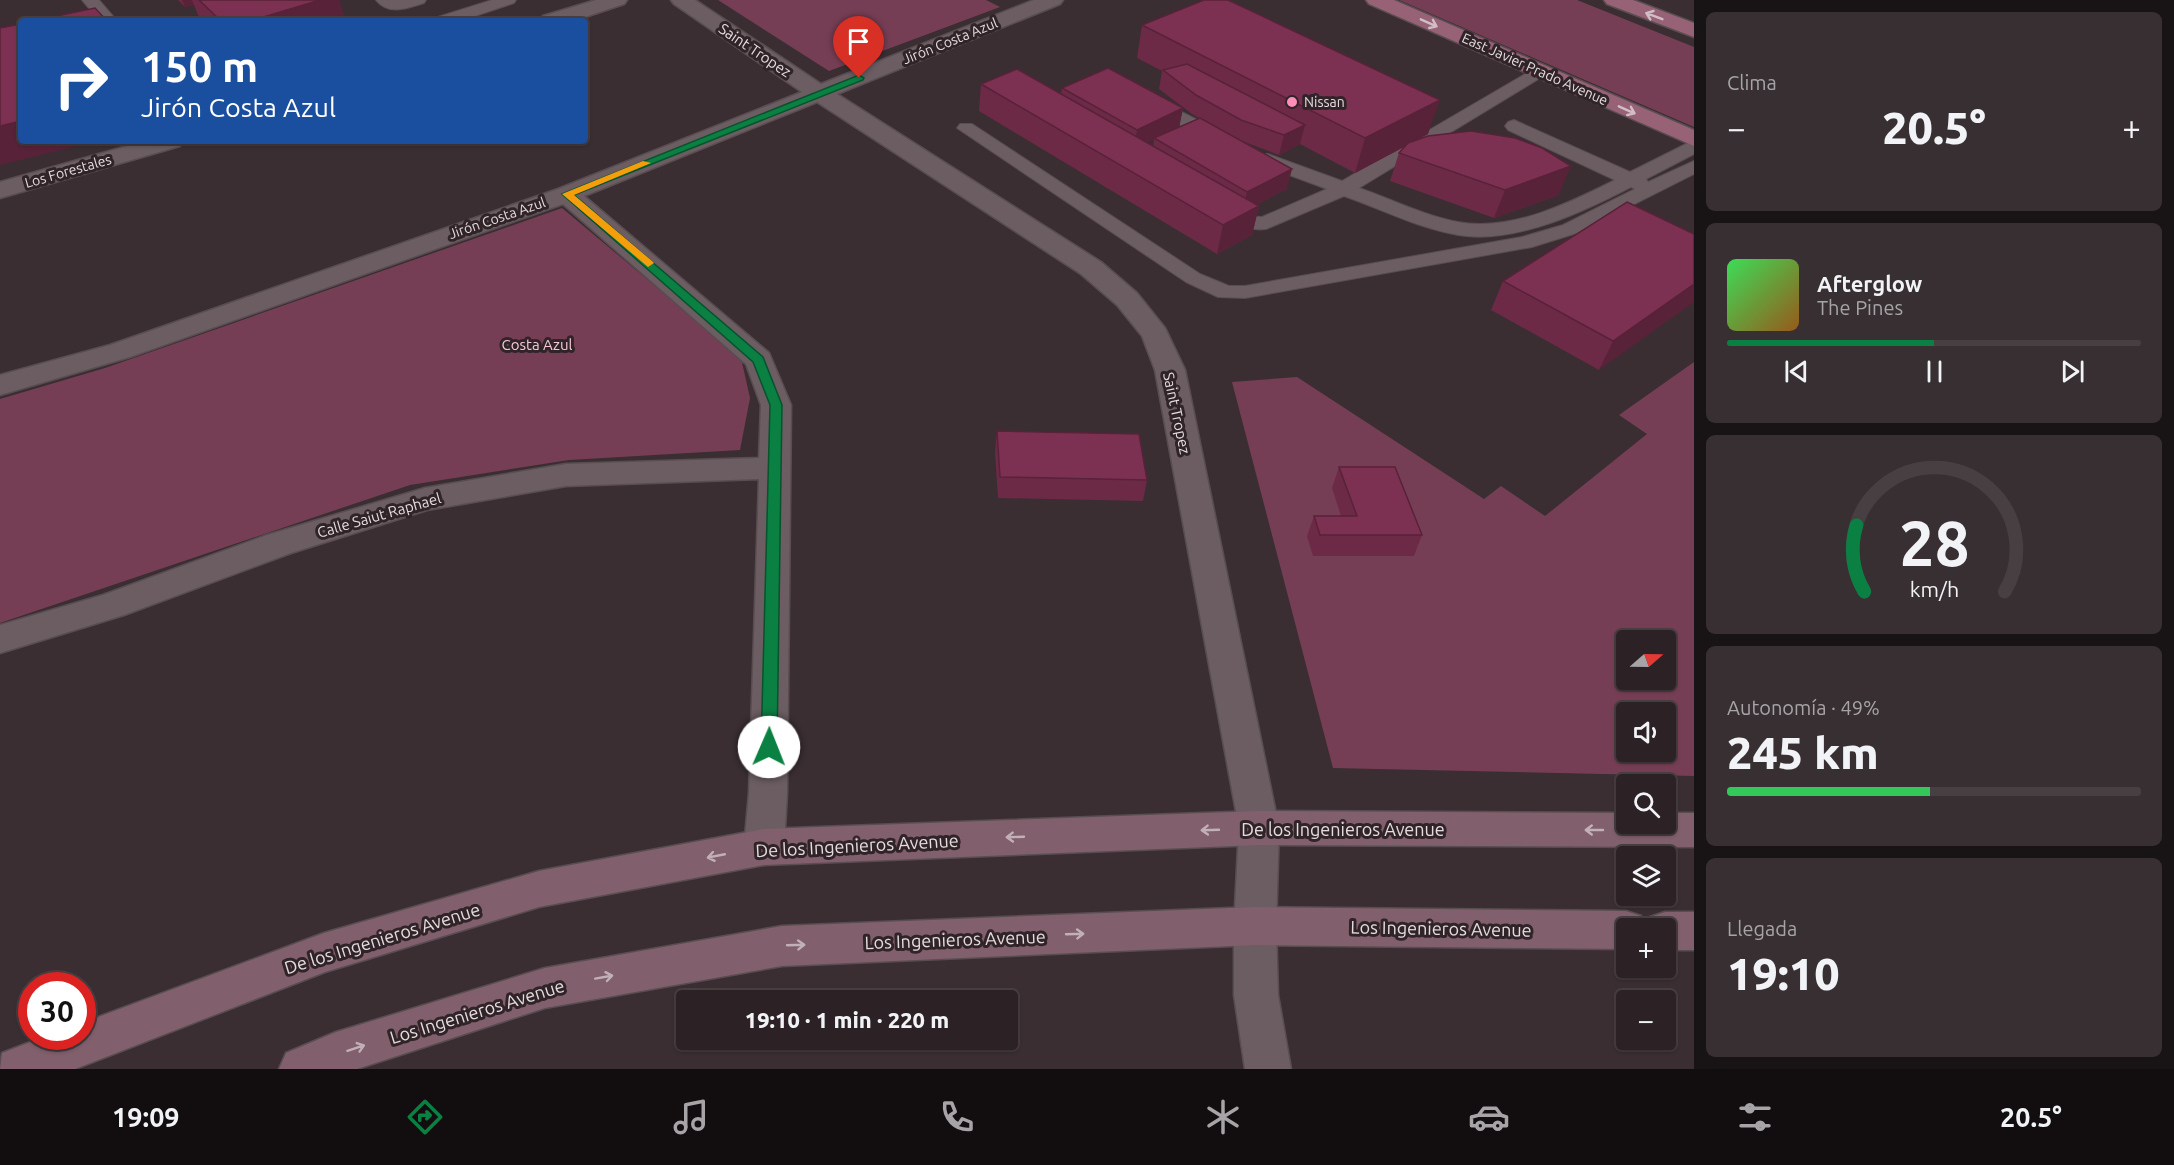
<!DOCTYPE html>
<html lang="es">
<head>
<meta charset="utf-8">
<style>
	body { margin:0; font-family:Ubuntu,sans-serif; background:#382f32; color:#f1f3f6; height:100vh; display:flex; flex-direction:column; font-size:22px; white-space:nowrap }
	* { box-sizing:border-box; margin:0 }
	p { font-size:20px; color:#a6a4a7 }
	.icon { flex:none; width:33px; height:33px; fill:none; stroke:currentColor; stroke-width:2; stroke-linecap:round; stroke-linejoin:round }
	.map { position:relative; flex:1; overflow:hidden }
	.sheet { display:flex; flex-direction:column; gap:12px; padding:12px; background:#181315; width:480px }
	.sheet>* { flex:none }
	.guide { position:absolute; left:18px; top:18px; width:570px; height:126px; border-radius:6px; box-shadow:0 2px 4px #0004,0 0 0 2px #483f43; background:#1a4fa0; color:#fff; overflow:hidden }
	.needle { width:39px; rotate:70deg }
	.buttons { position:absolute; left:1616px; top:630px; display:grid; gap:12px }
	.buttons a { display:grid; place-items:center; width:60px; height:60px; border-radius:6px; background:#2c2226; box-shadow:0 2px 4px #0004,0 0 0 2px #483f43; font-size:30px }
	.speed { position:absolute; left:18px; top:972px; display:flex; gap:12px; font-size:30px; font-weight:700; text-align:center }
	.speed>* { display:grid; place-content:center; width:78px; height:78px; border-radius:50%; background:#2c2226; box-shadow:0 2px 4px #0004,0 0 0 2px #483f43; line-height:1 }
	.speed .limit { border:9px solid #d22; background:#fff; color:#111 }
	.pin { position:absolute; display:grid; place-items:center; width:51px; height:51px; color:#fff; margin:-62px -26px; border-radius:50% 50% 50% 0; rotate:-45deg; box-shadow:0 0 6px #0007 }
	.pin .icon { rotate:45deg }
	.me { position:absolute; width:66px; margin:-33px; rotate:1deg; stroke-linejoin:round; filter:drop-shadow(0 0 4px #0008) }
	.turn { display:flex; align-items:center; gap:21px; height:126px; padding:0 24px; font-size:27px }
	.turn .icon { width:78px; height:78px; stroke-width:2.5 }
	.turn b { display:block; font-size:42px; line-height:51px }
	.big { font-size:45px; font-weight:800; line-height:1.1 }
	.sheet .card { flex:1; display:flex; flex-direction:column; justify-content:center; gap:9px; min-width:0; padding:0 21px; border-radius:9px; background:#382f32 }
	.sheet .dial { align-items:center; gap:0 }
	.dial svg { height:156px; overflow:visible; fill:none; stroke:#483f43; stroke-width:7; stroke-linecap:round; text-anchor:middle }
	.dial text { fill:#f1f3f6; stroke:none }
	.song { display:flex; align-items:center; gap:18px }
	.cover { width:72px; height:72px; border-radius:9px; background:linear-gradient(135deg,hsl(130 70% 55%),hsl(30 70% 35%)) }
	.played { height:6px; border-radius:3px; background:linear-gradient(90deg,#0b8043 50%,#483f43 50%) }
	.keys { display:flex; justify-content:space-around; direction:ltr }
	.heat { display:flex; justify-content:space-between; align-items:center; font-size:33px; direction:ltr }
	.charge { height:9px; border-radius:4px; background:linear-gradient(90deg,#34c759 49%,#483f43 0) }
	.trip { position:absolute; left:676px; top:990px; width:342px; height:60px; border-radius:6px; background:#2c2226; box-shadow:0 2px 4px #0004,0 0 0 2px #483f43; font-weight:800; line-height:60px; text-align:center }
	.dock { display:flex; height:96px; justify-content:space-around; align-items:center; background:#120e0f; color:#a6a4a7 }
	.dock .icon { width:42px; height:42px }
	.dock .on { color:#0b8043 }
	.dock b { font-size:27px; color:#f1f3f6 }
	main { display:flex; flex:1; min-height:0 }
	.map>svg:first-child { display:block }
	.green { fill:#763e54; fill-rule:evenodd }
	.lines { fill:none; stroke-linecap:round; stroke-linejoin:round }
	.lane-casing { stroke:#584d51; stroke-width:2 }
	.street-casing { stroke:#584d51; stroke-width:3 }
	.secondary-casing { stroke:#584d51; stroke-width:3 }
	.primary-casing { stroke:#584d51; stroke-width:3 }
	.lane { fill:#6b5d62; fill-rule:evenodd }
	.street { fill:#6b5d62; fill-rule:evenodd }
	.secondary { fill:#815f6c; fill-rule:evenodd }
	.primary { fill:#976176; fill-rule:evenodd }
	.wall { fill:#6c2a47; fill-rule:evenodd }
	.shaded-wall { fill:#582239 }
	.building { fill:#7d3152; stroke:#582239; stroke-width:1.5 }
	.oneway { stroke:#d1bdc5 }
	.oneway2 { stroke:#c1b0b7 }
	.route { fill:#0b8043; stroke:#07532c; stroke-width:1.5 }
	.slow { fill:#f59e0b }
	.poi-dot { fill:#ff8eba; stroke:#302428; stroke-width:2 }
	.labels { text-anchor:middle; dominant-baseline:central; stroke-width:6; stroke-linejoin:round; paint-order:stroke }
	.far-street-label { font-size:14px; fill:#e4dcdf; stroke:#302428 }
	.far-poi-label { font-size:14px; fill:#e4dcdf; stroke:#302428; text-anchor:start }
	.street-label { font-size:15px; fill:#e4dcdf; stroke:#302428 }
	.park-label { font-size:15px; fill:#f7c8d8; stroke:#302428 }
	.near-street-label { font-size:18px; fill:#e4dcdf; stroke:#302428 }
</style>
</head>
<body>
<main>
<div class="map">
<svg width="1694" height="1069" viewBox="0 0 1694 1069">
	<rect width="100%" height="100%" fill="#3a2e32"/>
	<g class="green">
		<polygon points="718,0 986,0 1000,7 829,71"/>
		<polygon points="1399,0 1577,0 1694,47 1694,127"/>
		<polygon points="562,208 741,358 750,398 740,450 569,460 410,485 0,623 0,399 105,368"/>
		<path d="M1694 362V776L1333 768 1232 382 1297 377 1484 499 1501 486 1545 516 1647 434 1619 415ZM1626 640H1665V680H1626ZM1626 712H1665V752H1626Z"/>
	</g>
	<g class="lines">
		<g class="lane-casing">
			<g id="lane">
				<polygon points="82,0 99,0 117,21 100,21"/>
				<path d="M376 0H426L424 3C407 8 389 16 376 0Z"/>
				<polygon points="492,0 516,0 514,3 460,21 436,21 438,17"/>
				<path d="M1539 66 1545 67 1548 71 1545 75 1359 188C1391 199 1425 216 1458 222 1511 232 1569 203 1615 180L1508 130 1505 126 1508 122 1514 120 1630 172 1694 140V154L1646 179 1648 182 1694 161V174L1577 233 1532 247 1245 298 1218 297 1186 282 957 128 960 124H972L1200 274 1229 286H1245L1522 237 1563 225 1635 189 1631 187C1585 211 1519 242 1466 236 1424 231 1384 210 1344 196L1266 229C1249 231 1224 224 1213 209L1216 205C1233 201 1245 218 1262 217L1327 189 1254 162 1252 158 1254 154H1268L1342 181Z"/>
				<polygon points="1152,97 1227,135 1229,139 1227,143 1213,143 1146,106 1143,102 1146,98"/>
			</g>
		</g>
		<g class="street-casing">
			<g id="street">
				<polygon points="596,0 627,0 624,4 573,21 540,21 543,16"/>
				<polygon points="671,0 695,0 821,84 1034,0 1063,0 1060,4 837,94 1101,262 1137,293 1165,328 1185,370 1279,828 1276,926 1278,995 1291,1069 1245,1069 1234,995 1234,926 1239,828 1155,370 1142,336 1117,305 1081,274 817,102 584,196 769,353 791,405 787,793 784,847 778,859 764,865 750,859 744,847 749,793 759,479 566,486 427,510 291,553 124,615 0,653 0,625 103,595 267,535 425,488 566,464 759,458 761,405 746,364 563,204 130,357 0,395 0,375 110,345 558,189 802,92 674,4"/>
				<polygon points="145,141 183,141 180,146 0,198 0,182"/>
			</g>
		</g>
		<g class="secondary-casing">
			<g id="secondary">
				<polygon points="1259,811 1626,813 1626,824 1665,824 1665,813 1694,813 1694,847 1259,845 764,865 539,907 325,972 75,1069 0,1069 2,1053 46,1036 82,1036 82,1023 324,933 539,871 764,829"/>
				<polygon points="1255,907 1626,911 1641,916 1646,927 1650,917 1665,912 1694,912 1694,950 1665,950 1665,928 1626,928 1626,949 1255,945 782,966 545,1008 357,1069 279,1069 286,1053 336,1032 545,968 782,926"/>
			</g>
		</g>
		<g class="primary-casing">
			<g id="primary">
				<polygon points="1366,0 1394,0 1694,130 1694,146 1369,4"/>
				<polygon points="1604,0 1633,0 1694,23 1694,37 1607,4"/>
			</g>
		</g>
		<use href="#lane" class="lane"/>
		<use href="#street" class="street"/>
		<use href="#secondary" class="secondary"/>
		<use href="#primary" class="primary"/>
	</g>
	<g class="wall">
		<polygon points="178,0 339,0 345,21 203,21 198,15 194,5 185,7"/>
		<path d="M1142 25 1428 134 1417 140 1559 195 1494 218 1390 181 1399 153 1404 147 1355 173 1300 144 1279 155 1242 141 1287 189 1256 205 1259 206 1252 235 1217 254 979 111 981 84 1061 94 1062 88 1183 108 1179 127 1199 118 1192 114 1159 89 1162 71 1137 58ZM1154 140 1153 146 1147 143 1150 141Z"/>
		<polygon points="1694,234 1599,370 1491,310 1503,281"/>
		<polygon points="997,431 1147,480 1143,501 998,498 995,452"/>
		<polygon points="1339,467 1422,535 1414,556 1313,556 1307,536 1314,516 1341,516 1332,488"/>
	</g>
	<g class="shaded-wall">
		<polygon points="182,0 192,0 194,5 185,7"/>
		<polygon points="320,0 339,0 345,21 250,21"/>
		<polygon points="1440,100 1428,134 1355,173 1365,138"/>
		<polygon points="1183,108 1179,128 1154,138 1154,140 1134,149 1137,130"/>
		<polygon points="21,121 21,141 97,141 0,165 0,126"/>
		<polygon points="1305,125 1300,144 1279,155 1284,135"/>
		<polygon points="1571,166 1559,195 1494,218 1505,190"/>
		<polygon points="1292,169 1287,189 1242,212 1247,192"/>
		<polygon points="1259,206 1252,235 1217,254 1223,225"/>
		<polygon points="1694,284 1694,302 1599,370 1613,341"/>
	</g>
	<g class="building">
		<polygon points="199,0 320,0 250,21 221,21"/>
		<polygon points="1204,0 1228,0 1440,100 1365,138 1142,25"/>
		<polygon points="95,8 107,21 33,21"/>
		<polygon points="21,24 21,121 0,126 0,28"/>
		<polygon points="1187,64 1305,125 1284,135 1241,120 1196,95 1163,70"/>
		<polygon points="1108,68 1183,108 1137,130 1062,88"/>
		<polygon points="1017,69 1259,206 1223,225 981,84"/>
		<polygon points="1200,118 1292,169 1247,192 1154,138"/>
		<polygon points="1471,131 1515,138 1542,148 1571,166 1505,190 1399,153 1408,143 1428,136"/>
		<polygon points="1627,202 1694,234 1694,284 1613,341 1503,281"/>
		<polygon points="997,431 1139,434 1147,480 1000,477"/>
		<polygon points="1339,467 1395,467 1422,535 1320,535 1314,516 1357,516"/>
	</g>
	<defs><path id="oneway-shaft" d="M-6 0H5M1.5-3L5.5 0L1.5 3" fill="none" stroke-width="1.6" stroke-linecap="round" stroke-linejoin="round" transform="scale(1.5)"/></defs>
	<g class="oneway">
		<use href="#oneway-shaft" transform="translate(1654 16) rotate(-159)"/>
		<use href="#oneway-shaft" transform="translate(1429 23) rotate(24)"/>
		<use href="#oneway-shaft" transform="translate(1627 110) rotate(24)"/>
	</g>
	<g class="oneway2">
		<use href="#oneway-shaft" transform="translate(1210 830) rotate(178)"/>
		<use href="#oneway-shaft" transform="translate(1594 830) rotate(-180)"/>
		<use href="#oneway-shaft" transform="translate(1015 837) rotate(178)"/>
		<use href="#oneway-shaft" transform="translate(716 856) rotate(169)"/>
		<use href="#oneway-shaft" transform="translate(1075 934) rotate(-2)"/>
		<use href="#oneway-shaft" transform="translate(796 945) rotate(-2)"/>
		<use href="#oneway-shaft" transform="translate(604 977) rotate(-10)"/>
		<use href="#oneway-shaft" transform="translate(356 1048) rotate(-18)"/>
	</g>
	<polygon class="route" points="859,75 864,78 863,80 574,195 763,357 782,405 777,747 775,751 769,753 764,751 761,747 770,405 753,362 562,194"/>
	<polygon class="slow" points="643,161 651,163 574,195 652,261 654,263 648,267 562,194"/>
	<circle class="poi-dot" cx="1292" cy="102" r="6"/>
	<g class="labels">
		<g class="far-street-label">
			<text transform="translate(950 41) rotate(-22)">Jirón Costa Azul</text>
			<text transform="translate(1535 69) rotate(24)">East Javier Prado Avenue</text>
			<text transform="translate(68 171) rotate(-16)">Los Forestales</text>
			<text transform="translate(497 218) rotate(-19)">Jirón Costa Azul</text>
		</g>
		<g class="far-poi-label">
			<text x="1304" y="102">Nissan</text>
		</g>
		<g class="street-label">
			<text transform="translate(755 50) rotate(34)">Saint Tropez</text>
			<text transform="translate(1177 413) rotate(78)">Saint Tropez</text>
			<text transform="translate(379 515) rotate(-16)">Calle Saiut Raphael</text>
		</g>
		<g class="park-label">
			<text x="537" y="344">Costa Azul</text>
		</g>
		<g class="near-street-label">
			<text x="1343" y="829">De los Ingenieros Avenue</text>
			<text transform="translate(857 845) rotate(-3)">De los Ingenieros Avenue</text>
			<text transform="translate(1441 928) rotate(1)">Los Ingenieros Avenue</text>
			<text transform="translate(382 938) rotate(-17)">De los Ingenieros Avenue</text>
			<text transform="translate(955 939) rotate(-2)">Los Ingenieros Avenue</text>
			<text transform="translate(477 1011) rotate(-17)">Los Ingenieros Avenue</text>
		</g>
	</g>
</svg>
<div class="buttons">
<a><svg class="needle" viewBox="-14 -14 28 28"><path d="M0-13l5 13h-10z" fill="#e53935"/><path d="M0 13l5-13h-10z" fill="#a6a4a7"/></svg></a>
<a><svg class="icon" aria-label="sound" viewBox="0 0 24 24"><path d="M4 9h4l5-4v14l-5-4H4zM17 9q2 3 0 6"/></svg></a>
<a><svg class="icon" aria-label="search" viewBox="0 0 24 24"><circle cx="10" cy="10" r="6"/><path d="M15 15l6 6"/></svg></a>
<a><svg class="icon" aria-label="layers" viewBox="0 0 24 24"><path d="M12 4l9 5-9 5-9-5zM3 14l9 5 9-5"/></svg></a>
<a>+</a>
<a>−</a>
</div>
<div class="speed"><div class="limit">30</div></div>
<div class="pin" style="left:859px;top:78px;background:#d93025"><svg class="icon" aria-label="arrive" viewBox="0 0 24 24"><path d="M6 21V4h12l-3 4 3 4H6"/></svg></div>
<svg class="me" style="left:769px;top:747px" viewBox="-20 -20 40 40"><circle r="19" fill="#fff"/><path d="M0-13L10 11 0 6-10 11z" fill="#0b8043"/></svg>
<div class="trip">19:10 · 1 min · 220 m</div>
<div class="guide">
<div class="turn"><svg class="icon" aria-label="right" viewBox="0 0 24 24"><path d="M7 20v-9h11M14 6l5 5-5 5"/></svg><div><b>150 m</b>Jirón Costa Azul</div></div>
</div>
</div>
<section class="sheet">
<div class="card"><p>Clima</p>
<div class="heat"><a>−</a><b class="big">20.5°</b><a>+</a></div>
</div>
<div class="card">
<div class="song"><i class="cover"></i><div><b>Afterglow</b><p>The Pines</p></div></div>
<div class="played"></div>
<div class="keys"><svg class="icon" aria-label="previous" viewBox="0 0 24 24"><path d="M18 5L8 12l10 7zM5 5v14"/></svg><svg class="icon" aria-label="pause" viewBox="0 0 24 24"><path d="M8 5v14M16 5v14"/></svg><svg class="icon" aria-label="next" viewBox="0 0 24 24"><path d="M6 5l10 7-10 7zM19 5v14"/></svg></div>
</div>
<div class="card dial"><svg viewBox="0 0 100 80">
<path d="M14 69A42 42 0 1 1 86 69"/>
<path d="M14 69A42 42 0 0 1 10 35" stroke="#0b8043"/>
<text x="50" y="56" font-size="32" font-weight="700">28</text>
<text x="50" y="72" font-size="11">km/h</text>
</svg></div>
<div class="card"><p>Autonomía · 49%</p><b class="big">245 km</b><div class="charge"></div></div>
<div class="card"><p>Llegada</p><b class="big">19:10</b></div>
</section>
</main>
<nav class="dock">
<b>19:09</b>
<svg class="icon on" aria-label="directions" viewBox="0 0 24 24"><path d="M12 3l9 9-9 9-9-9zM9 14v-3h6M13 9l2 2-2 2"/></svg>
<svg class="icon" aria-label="music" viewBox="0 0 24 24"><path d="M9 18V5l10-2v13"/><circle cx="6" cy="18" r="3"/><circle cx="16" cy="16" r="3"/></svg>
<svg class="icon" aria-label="phone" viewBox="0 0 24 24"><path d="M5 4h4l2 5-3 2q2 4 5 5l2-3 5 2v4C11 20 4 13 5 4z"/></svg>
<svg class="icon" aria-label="climate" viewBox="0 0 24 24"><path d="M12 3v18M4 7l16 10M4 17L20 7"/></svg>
<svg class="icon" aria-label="car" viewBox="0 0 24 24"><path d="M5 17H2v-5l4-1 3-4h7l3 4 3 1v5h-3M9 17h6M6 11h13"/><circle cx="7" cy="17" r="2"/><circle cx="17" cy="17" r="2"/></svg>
<svg class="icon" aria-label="filters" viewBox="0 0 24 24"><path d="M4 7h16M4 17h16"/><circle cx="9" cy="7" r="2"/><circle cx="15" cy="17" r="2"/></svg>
<b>20.5°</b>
</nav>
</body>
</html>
